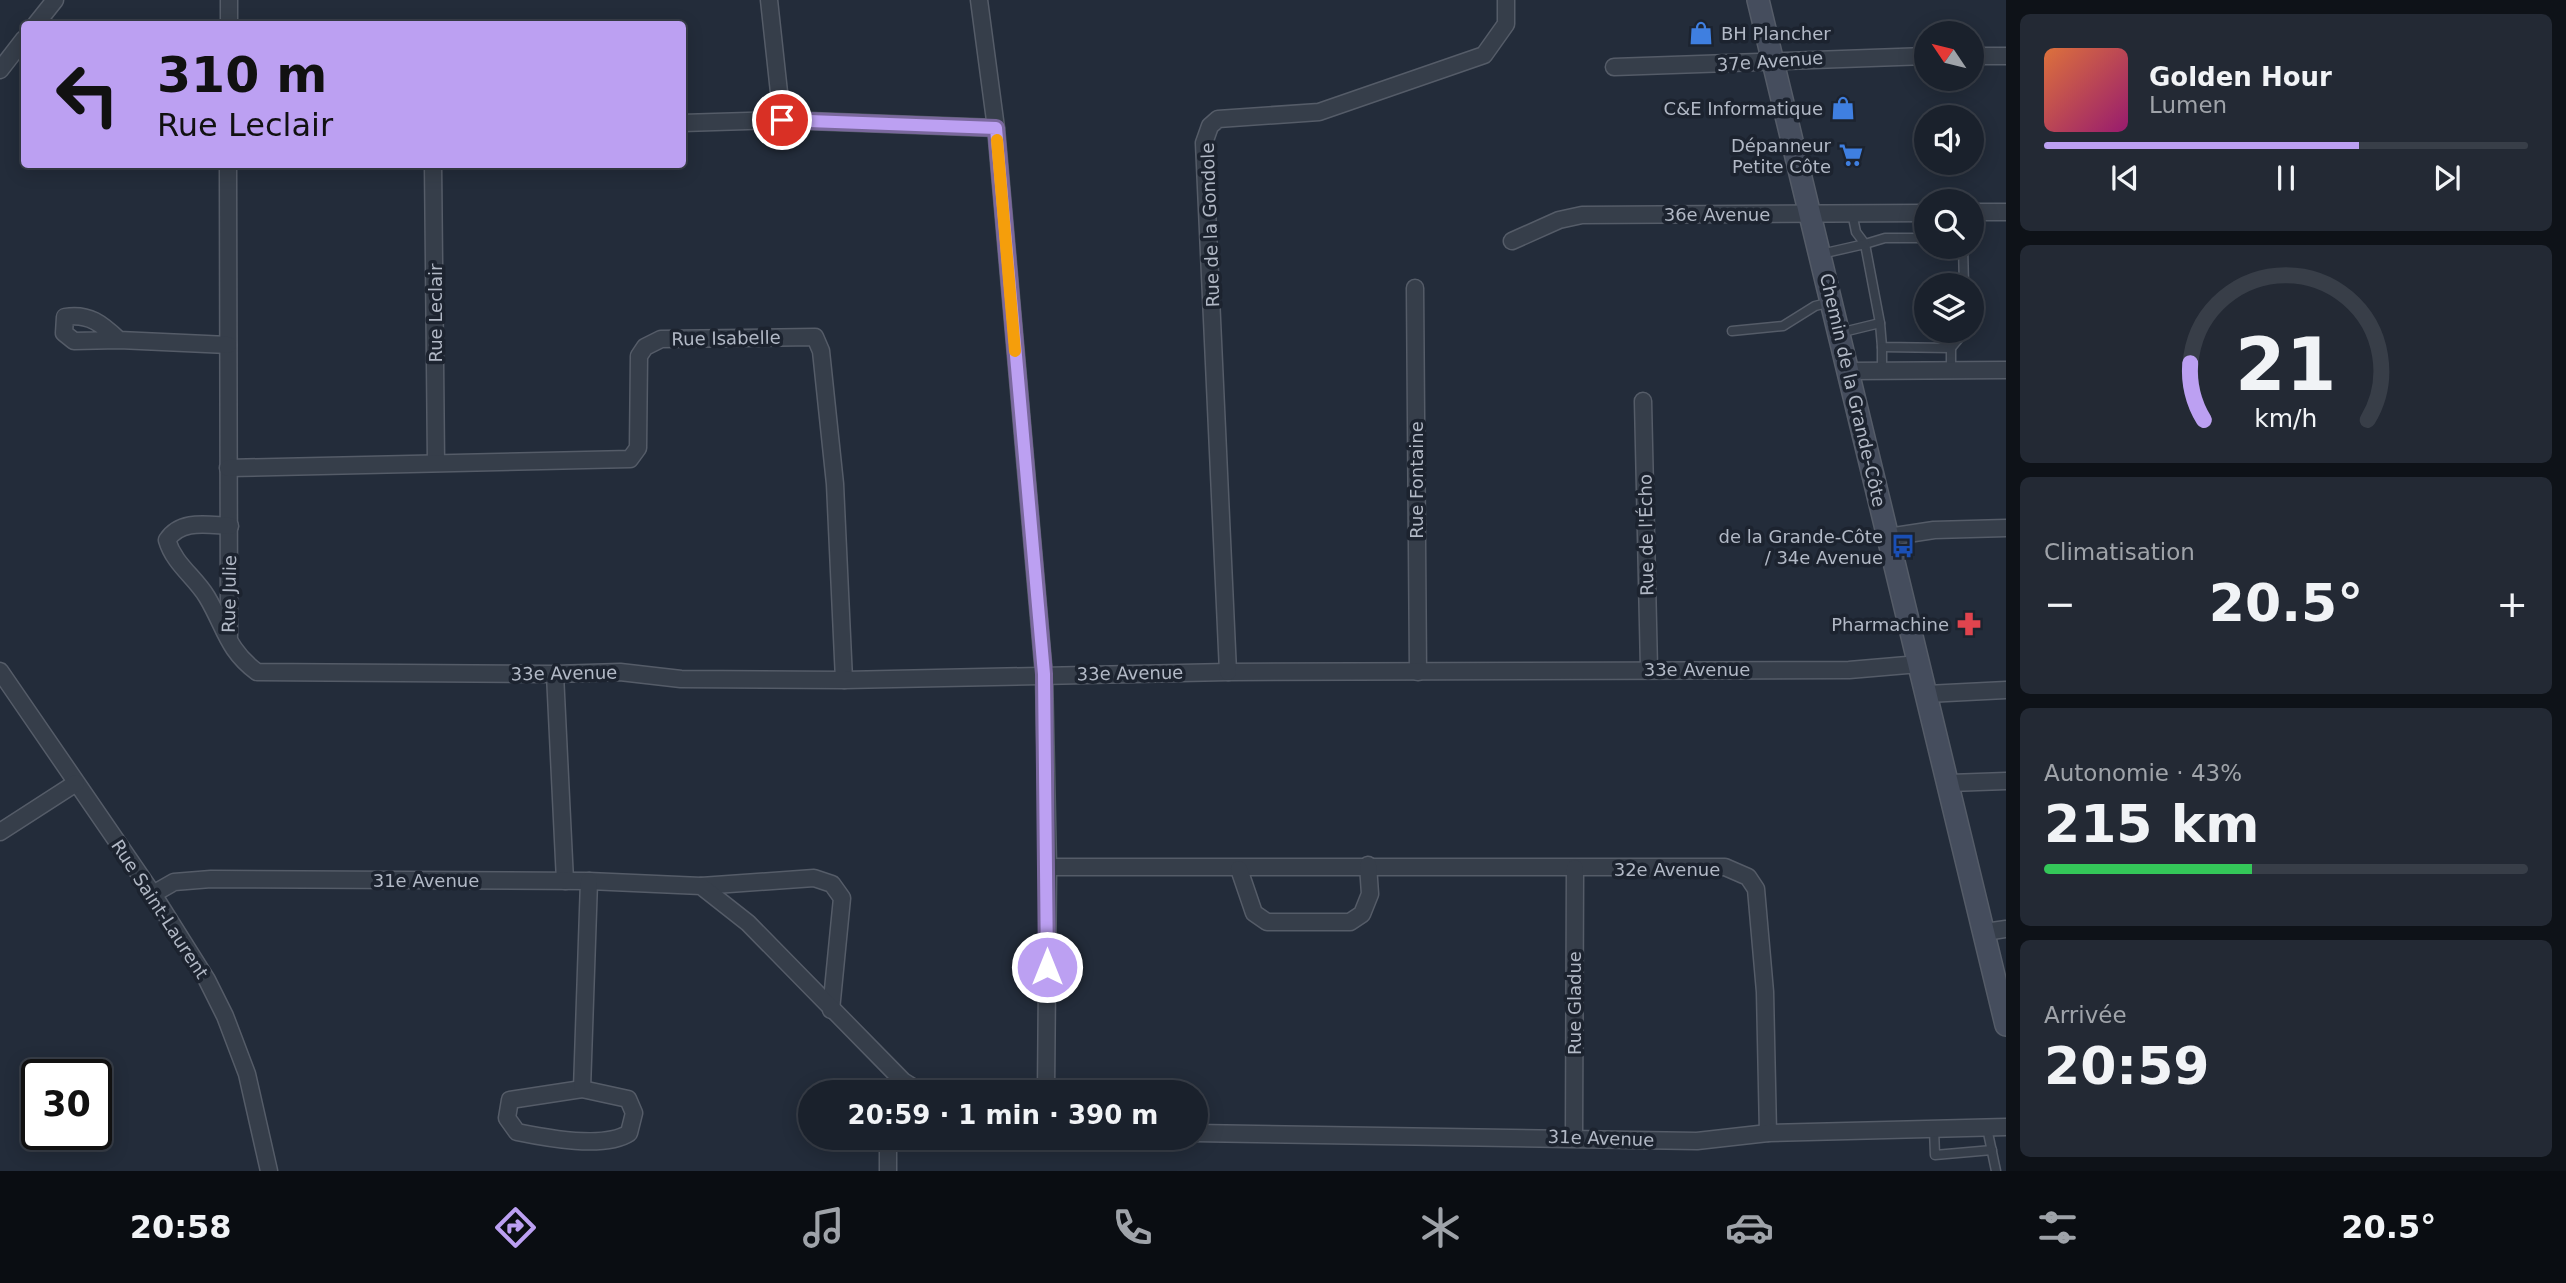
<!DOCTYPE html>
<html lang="fr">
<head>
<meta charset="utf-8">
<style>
	body { margin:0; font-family:"DejaVu Sans",sans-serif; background:#232934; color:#f1f3f6; height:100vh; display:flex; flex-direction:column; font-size:26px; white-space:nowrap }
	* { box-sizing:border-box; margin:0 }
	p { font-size:23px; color:#9fa3a9 }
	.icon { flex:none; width:38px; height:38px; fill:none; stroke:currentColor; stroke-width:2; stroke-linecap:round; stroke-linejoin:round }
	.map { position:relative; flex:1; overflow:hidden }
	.drawer { display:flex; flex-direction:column; gap:14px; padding:14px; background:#0e1218; width:560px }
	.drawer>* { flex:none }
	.hud { position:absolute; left:21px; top:21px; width:665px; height:147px; border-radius:7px; box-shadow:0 4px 18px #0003,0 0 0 2px #383e48; background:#bca0f2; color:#111; overflow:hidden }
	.needle { width:46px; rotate:305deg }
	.controls { position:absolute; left:1914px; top:21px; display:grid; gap:14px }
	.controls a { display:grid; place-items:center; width:70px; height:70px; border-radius:50%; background:#1a212c; box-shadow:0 4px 18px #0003,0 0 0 2px #383e48; font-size:35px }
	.speed { position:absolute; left:21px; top:1059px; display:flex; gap:14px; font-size:35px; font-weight:700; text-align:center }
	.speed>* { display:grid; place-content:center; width:91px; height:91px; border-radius:50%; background:#1a212c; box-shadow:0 4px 18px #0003,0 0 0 2px #383e48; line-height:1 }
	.speed .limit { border:4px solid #111; border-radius:10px; background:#fff; color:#111 }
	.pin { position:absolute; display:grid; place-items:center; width:60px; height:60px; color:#fff; margin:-30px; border:4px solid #fff; border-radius:50%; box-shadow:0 2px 7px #0007 }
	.me { position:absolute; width:77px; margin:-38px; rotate:0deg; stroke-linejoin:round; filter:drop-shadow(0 0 5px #0008) }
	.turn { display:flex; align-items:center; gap:24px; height:147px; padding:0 21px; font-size:32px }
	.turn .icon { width:91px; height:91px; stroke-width:2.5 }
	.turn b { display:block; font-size:49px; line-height:60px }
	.big { font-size:52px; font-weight:800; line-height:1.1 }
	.drawer .card { flex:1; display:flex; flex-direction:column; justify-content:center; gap:10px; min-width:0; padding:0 24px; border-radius:10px; background:#232934 }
	.drawer .dial { align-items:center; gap:0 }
	.dial svg { height:182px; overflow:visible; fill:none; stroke:#383e48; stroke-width:7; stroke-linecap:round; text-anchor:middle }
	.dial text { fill:#f1f3f6; stroke:none }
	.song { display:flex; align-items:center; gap:21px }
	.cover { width:84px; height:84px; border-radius:10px; background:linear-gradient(135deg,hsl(20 70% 55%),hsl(320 70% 35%)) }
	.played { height:7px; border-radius:4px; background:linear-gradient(90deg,#bca0f2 65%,#383e48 65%) }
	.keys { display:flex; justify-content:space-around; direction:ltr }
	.heat { display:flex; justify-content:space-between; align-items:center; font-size:38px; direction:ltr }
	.charge { height:10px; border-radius:5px; background:linear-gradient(90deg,#34c759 43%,#383e48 0) }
	.trip { position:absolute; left:798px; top:1080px; width:410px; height:70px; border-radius:35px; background:#1a212c; box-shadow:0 4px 18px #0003,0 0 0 2px #383e48; font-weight:800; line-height:70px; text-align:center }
	.dock { display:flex; height:112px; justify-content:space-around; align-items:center; background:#0a0d12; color:#9fa3a9 }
	.dock .icon { width:49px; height:49px }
	.dock .selected { color:#bca0f2 }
	.dock b { font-size:32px; color:#f1f3f6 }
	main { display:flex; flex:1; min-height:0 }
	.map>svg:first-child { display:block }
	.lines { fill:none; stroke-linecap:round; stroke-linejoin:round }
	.lane-casing { stroke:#555c68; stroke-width:11 }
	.street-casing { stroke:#555c68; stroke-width:19 }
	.secondary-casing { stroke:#555c68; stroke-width:24 }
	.lane { stroke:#363e4a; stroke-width:8 }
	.street { stroke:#363e4a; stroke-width:16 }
	.secondary { stroke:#454d5d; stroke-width:21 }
	.route-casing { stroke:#7a689d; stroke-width:18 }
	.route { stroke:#bca0f2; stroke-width:12 }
	.slow { stroke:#f59e0b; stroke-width:12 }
	.labels { text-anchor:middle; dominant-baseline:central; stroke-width:7; stroke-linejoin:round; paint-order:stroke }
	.poi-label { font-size:18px; fill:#b2b9c6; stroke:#1c232f; text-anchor:end }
	.street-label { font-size:18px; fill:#b2b9c6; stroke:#1c232f }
</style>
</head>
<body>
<main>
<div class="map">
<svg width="2006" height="1171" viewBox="0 0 2006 1171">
	<rect width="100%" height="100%" fill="#232c3a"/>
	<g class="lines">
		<g class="lane-casing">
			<g id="lane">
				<polyline points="1852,213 1856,232 1865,244 1885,238 1927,238"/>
				<polyline points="1920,238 1920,213"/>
				<polyline points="1963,247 1964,285"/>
				<polyline points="1821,254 1865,244 1880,323 1839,333"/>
				<polyline points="1880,323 1882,347 1951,348 1965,331"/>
				<polyline points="1732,331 1783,326 1815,306 1831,302"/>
				<polyline points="1882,370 1882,347"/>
				<polyline points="1951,370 1951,348"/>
				<polyline points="1987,1128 1996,1171"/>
				<polyline points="1934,1129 1935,1155 1992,1150"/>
			</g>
		</g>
		<g class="street-casing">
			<g id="street">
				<polyline points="769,0 782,120"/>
				<polyline points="979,0 996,128 1044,675 1048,867 1046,1092"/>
				<polyline points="36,24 55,0"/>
				<polyline points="229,24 229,0"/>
				<polyline points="1972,56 2006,56"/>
				<polyline points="1614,67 1927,56"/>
				<polyline points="0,70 24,39"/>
				<polyline points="682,123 782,120 996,128"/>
				<polyline points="228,164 229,636"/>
				<polyline points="433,164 436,462"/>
				<polyline points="1972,212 2006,212"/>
				<polyline points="1512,241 1559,220 1582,215 1927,213"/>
				<polyline points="1415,288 1418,672"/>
				<path d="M119 340C102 324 89 313 65 317L64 333 74 341 119 340 228 345"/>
				<polyline points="1848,371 2006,370"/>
				<polyline points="1643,401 1649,669"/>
				<polyline points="228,468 630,459 638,448 639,356 645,347 661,339 815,337 821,351 835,484 844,680"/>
				<path d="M230 526C207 525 181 519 167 540 174 564 195 577 207 597 225 627 227 650 257 672L555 674 620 672 681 679 844 680 1228 672 1849 670 1919 664"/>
				<polyline points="1888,537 1934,530 2006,528"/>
				<polyline points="0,671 153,894 207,980 225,1016 247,1074 269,1171"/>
				<polyline points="1228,672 1204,143 1210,126 1218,119 1319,112 1484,55 1506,24 1506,0"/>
				<polyline points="555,674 565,881"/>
				<polyline points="1927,694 2006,690"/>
				<polyline points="1950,783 2006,781"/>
				<polyline points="0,832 76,783"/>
				<polyline points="1048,867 1725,867 1748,877 1756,889 1765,992 1768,1133"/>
				<polyline points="1239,869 1254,913 1267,922 1350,922 1362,914 1370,894 1368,865"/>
				<polyline points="701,886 814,878 832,884 842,898 831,1010"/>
				<polyline points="153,894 174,882 211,879 589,881 701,886 748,923 903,1081 921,1092"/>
				<polyline points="1985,932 2006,929"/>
				<path d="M582 1089 628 1099 634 1113 629 1133C605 1149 546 1138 517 1132L507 1118 510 1100Z"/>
				<polyline points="582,1089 589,881"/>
				<polyline points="1195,1133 1697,1141 1768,1133 2006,1127"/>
				<polyline points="1574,1137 1575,868"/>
				<polyline points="888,1171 888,1138"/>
			</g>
		</g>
		<g class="secondary-casing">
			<polyline id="secondary" points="1758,0 2006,1025"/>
		</g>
		<use href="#lane" class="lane"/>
		<use href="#street" class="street"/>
		<use href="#secondary" class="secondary"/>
	</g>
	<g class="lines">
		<g class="route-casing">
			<polyline id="route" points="782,120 996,128 1044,674 1047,967"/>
		</g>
		<use href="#route" class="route"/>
		<polyline class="slow" points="997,140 1015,351"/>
	</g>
	<defs>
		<g id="shop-bare" transform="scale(1.89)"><path d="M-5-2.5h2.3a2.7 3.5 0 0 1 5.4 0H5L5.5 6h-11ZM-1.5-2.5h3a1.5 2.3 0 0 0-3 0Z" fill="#3f7fe0" stroke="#1c232f" stroke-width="2.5" paint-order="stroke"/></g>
		<g id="supermarket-bare" transform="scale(1.89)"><path d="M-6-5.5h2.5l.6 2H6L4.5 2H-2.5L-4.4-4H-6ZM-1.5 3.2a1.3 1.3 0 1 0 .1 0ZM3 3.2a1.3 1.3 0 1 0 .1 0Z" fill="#3f7fe0" stroke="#1c232f" stroke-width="2.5" paint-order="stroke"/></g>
		<g id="bus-bare" transform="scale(1.89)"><path d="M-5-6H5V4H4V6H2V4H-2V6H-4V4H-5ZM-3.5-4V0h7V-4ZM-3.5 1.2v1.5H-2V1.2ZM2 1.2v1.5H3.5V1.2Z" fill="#1a4fb4" stroke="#1c232f" stroke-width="2.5" paint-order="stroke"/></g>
		<g id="pharmacy-bare" transform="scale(1.89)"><path d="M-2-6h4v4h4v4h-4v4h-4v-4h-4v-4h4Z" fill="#e0444e" stroke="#1c232f" stroke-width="2.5" paint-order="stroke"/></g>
	</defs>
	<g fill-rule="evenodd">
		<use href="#shop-bare" x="1701" y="33"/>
		<use href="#shop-bare" x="1843" y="108"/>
		<use href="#supermarket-bare" x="1851" y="155"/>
		<use href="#bus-bare" x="1903" y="546"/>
		<use href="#pharmacy-bare" x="1969" y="624"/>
	</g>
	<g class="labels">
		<g class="poi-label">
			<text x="1721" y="33" text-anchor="start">BH Plancher</text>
			<text x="1823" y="108">C&amp;E Informatique</text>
			<text x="1831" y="145">Dépanneur<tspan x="1831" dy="21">Petite Côte</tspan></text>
			<text x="1883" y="536">de la Grande-Côte<tspan x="1883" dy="21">/ 34e Avenue</tspan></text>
			<text x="1949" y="624">Pharmachine</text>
		</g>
		<g class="street-label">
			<text transform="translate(1770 61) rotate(-4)">37e Avenue</text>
			<text x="1717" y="214">36e Avenue</text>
			<text transform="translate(1210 225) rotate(-92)">Rue de la Gondole</text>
			<text transform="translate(435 313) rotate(-90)">Rue Leclair</text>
			<text transform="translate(726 338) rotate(-1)">Rue Isabelle</text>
			<text transform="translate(1853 390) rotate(77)">Chemin de la Grande-Côte</text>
			<text transform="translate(1416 480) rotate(-90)">Rue Fontaine</text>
			<text transform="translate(1646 535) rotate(-91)">Rue de l'Écho</text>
			<text transform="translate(229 594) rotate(-89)">Rue Julie</text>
			<text x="1697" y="669">33e Avenue</text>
			<text transform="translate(564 673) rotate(-1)">33e Avenue</text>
			<text transform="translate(1130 673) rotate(-1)">33e Avenue</text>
			<text x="1667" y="869">32e Avenue</text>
			<text x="426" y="880">31e Avenue</text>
			<text transform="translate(160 909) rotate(57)">Rue Saint-Laurent</text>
			<text transform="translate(1574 1003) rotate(-90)">Rue Gladue</text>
			<text transform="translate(1601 1138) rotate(2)">31e Avenue</text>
		</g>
	</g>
</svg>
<div class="controls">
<a><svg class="needle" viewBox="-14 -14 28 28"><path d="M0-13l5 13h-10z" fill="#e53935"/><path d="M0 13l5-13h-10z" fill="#9fa3a9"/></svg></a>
<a><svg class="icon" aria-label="sound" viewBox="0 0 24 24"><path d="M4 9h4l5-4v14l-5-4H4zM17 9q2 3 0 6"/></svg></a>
<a><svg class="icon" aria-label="search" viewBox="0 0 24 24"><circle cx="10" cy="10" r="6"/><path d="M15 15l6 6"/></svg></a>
<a><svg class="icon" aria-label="layers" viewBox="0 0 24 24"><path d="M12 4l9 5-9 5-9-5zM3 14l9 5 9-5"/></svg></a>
</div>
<div class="speed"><div class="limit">30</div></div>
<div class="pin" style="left:782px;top:120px;background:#d93025"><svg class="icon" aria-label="arrive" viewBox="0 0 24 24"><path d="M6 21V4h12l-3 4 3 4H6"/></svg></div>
<svg class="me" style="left:1047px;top:967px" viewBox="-20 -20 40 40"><circle r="17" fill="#bca0f2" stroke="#fff" stroke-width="3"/><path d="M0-11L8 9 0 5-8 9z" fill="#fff"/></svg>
<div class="trip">20:59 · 1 min · 390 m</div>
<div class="hud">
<div class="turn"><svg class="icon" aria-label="left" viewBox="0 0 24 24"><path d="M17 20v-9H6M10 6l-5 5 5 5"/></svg><div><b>310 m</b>Rue Leclair</div></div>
</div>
</div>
<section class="drawer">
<div class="card">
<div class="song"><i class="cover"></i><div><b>Golden Hour</b><p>Lumen</p></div></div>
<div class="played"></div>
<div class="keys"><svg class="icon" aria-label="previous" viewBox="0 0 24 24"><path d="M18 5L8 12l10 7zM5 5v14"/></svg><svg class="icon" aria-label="pause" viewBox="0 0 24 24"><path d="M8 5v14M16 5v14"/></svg><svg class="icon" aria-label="next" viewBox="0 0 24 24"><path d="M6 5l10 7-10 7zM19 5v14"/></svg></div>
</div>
<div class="card dial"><svg viewBox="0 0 100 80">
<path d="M14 69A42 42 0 1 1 86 69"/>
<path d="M14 69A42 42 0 0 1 8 44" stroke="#bca0f2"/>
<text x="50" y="56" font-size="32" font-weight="700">21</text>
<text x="50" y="72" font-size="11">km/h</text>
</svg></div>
<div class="card"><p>Climatisation</p>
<div class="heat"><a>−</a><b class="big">20.5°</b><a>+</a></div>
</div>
<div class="card"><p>Autonomie · 43%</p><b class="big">215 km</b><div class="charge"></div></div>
<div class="card"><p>Arrivée</p><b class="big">20:59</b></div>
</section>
</main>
<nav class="dock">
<b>20:58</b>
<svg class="icon selected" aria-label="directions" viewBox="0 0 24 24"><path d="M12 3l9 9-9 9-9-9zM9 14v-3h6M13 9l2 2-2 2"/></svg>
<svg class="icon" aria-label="music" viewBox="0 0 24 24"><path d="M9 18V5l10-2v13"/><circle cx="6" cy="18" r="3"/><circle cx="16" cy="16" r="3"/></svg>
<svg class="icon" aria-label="phone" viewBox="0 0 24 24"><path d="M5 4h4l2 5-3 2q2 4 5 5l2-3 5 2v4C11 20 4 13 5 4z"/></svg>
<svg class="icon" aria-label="climate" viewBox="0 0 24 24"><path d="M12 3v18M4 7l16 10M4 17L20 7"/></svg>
<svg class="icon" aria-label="car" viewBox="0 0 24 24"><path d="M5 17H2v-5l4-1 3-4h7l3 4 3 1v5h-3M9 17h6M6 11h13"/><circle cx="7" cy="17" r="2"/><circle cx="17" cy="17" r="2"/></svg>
<svg class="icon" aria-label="filters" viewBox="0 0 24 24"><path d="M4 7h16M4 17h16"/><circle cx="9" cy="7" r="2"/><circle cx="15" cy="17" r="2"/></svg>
<b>20.5°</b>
</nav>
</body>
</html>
